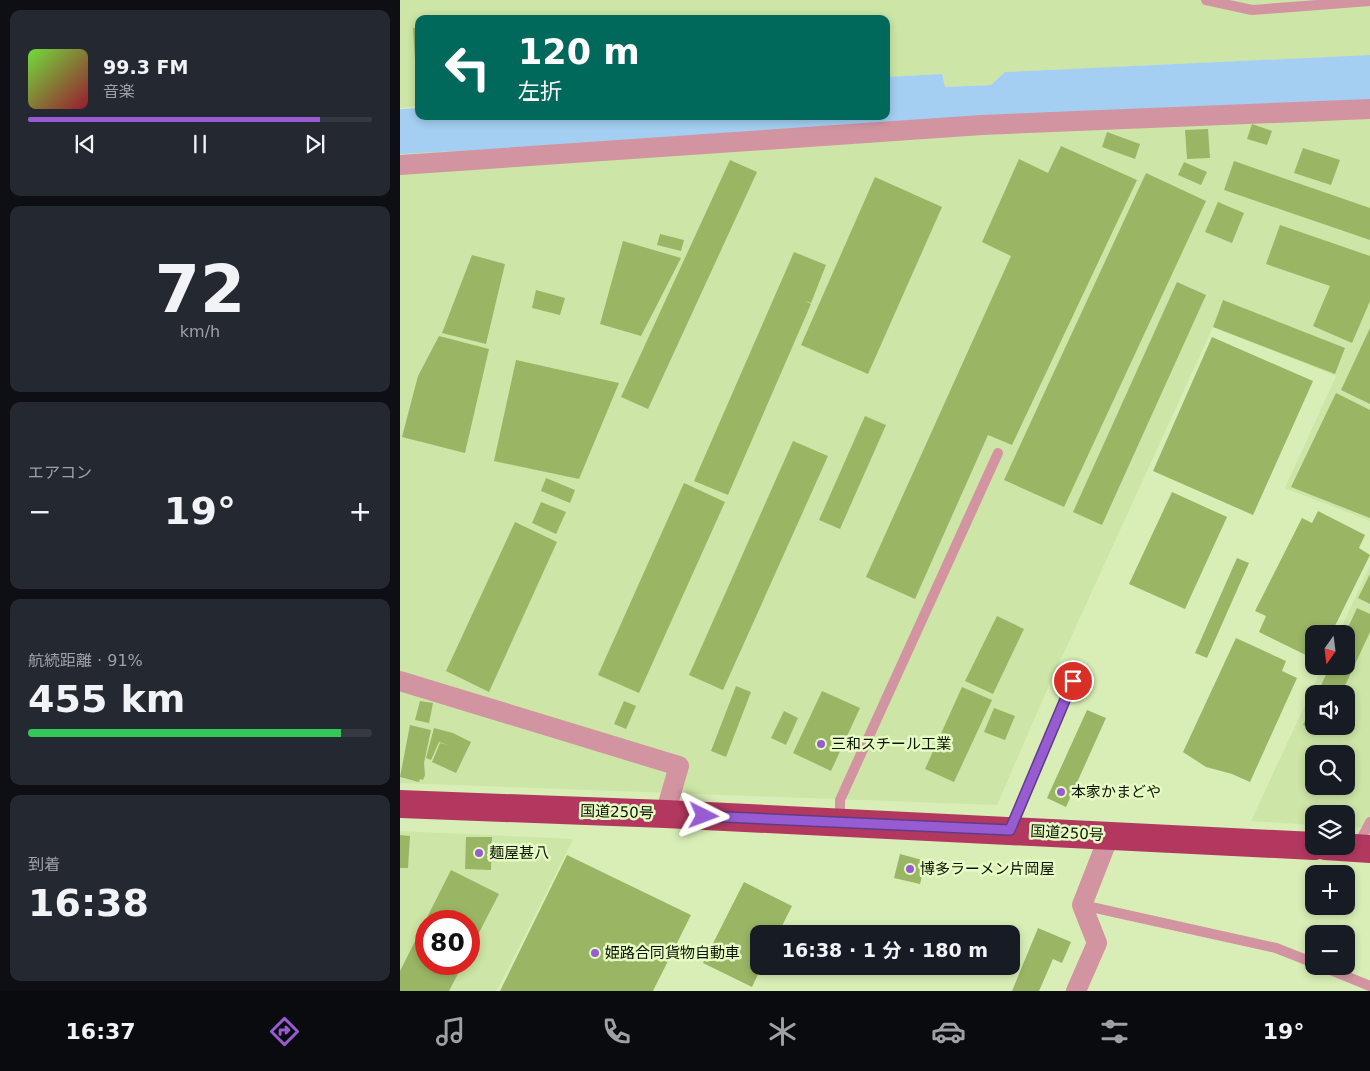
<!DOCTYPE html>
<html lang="ja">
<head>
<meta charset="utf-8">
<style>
	body { margin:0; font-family:"DejaVu Sans","Noto Sans JP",sans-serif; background:#242831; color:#f1f3f6; height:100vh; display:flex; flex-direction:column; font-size:19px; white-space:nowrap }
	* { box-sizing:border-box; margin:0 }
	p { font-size:16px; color:#9ea1a6 }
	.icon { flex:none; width:28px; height:28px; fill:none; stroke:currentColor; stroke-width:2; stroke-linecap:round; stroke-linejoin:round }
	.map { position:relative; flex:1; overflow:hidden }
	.panel { display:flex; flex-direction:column; gap:10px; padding:10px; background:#0d0f14; width:400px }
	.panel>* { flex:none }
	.top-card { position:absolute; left:15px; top:15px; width:475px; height:105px; border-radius:10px; box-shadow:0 2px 8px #0003; background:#00695c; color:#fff; overflow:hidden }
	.needle { width:32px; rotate:194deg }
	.buttons { position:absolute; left:905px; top:625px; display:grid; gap:10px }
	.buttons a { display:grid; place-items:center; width:50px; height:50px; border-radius:10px; background:#171b24; box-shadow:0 2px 8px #0003; font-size:25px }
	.speed { position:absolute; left:15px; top:910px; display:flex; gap:10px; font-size:25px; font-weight:700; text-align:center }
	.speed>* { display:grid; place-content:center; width:65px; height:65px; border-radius:50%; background:#171b24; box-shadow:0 2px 8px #0003; line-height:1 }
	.speed .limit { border:8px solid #d22; background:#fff; color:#111 }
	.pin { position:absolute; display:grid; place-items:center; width:42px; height:42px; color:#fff; margin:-21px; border:2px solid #fff; border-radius:50%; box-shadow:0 1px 5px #0007 }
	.me { position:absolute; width:55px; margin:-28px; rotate:93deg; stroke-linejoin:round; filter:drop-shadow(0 0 4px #0008) }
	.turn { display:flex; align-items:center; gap:18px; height:105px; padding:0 20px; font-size:22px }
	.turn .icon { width:65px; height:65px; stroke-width:2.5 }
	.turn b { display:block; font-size:35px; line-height:42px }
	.big { font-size:38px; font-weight:700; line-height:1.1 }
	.panel .tile { flex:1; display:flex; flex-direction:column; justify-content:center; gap:8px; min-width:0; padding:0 18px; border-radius:10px; background:#242831 }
	.panel .dial { align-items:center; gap:0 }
	.dial b { font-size:65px; line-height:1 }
	.song { display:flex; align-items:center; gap:15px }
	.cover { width:60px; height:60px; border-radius:8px; background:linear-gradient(135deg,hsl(100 70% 55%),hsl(350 70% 35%)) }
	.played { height:5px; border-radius:2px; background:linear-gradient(90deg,#975bd2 85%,#363941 85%) }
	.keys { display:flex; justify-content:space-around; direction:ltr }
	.heat { display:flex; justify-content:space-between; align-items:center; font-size:28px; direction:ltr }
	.charge { height:8px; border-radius:4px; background:linear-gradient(90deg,#34c759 91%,#363941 0) }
	.trip { position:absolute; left:350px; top:925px; width:270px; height:50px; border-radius:10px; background:#171b24; box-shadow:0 2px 8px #0003; font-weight:700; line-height:50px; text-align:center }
	.menu { display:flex; height:80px; justify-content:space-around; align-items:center; background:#090b0e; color:#9ea1a6 }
	.menu .icon { width:35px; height:35px }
	.menu .current { color:#975bd2 }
	.menu b { font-size:22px; color:#f1f3f6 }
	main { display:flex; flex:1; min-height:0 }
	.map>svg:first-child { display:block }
	.built { fill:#cde5a6; fill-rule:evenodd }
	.water { fill:#a4cef2 }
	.building { fill:#9ab665 }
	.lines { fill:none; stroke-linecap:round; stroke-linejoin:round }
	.service { stroke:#d294a1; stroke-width:10 }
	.minor { stroke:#d294a1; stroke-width:20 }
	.trunk { stroke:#b23860; stroke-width:28 }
	.route-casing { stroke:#623b88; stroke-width:12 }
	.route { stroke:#975bd2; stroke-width:9 }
	.poi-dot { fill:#975bd2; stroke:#e6fbc3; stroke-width:2 }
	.labels { text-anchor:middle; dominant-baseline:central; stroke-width:5; stroke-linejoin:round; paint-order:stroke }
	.poi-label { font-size:15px; fill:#0d1402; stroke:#e6fbc3; text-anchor:start }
	.street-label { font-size:15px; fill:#0d1402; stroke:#e6fbc3 }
</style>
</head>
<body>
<main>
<section class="panel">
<div class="tile">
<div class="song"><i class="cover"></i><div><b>99.3 FM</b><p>音楽</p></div></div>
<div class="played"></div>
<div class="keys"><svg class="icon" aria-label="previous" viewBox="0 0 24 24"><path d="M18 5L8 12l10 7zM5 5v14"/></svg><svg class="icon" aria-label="pause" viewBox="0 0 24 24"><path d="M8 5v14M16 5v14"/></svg><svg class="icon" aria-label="next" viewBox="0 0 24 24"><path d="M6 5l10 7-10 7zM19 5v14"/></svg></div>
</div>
<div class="tile dial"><b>72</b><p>km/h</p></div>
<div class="tile"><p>エアコン</p>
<div class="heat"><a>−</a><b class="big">19°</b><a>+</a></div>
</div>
<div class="tile"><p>航続距離 · 91%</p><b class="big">455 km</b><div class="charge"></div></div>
<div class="tile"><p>到着</p><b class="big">16:38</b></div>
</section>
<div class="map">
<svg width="970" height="991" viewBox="0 0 970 991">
	<rect width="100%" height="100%" fill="#d9eeb6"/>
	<g class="built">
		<polygon points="0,0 970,0 970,55 605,72 591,85 545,87 541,74 486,77 486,19 19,19 19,106 0,108"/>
		<polygon points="970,103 970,521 885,488 936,376 813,327 650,683 597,805 0,783 0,154"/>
		<path d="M970 566V828L946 827V814H914V825L851 821 923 666H946V634H938ZM914 694H946V726H914ZM914 754H946V786H914Z"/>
		<path d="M0 831 173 839 97 991H0ZM26 921H69V964H26Z"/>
	</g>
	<polygon class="water" points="970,55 970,103 0,154 0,109 19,108 19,116 486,116 486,77 542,74 545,87 591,85 605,72"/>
	<g class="building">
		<polygon points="13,28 19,28 19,59 15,59"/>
		<polygon points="852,124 872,131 867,145 847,139"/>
		<polygon points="808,129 810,158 787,159 785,130"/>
		<polygon points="707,132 740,144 735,159 702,147"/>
		<polygon points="661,146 737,180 612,445 588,435 515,599 466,577 611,256 582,242 619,159 648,173"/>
		<polygon points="903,148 940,160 931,185 894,173"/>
		<polygon points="330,160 357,172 248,409 221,397"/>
		<polygon points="834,161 970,208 970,240 824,190"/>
		<polygon points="784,162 807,172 801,185 778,175"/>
		<polygon points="746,173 806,201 664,507 604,480"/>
		<polygon points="475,177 542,207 468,374 401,345"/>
		<polygon points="818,202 844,213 832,243 805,232"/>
		<polygon points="880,225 970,256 970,301 952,343 913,326 930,286 866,264"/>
		<polygon points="260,234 284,240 281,251 257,245"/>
		<polygon points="223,241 281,258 241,336 200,324"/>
		<polygon points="394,252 426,265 411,303 405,301 411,304 328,495 294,481"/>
		<polygon points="72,255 105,264 86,344 42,333"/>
		<polygon points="777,282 806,295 702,525 673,512"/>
		<polygon points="136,290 165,298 160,315 132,308"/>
		<polygon points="823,300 945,348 935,374 813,327"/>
		<polygon points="970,328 970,404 941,390"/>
		<polygon points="39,336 89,349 65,453 2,437 18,376"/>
		<polygon points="812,337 913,381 853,515 753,471"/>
		<polygon points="116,360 219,383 179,479 94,461"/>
		<polygon points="936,393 970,410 970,518 891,487"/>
		<polygon points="465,416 486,425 440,529 419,520"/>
		<polygon points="393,441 428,456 323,690 289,675"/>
		<polygon points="146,478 175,490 170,503 141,491"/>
		<polygon points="284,483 325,502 239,693 198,675"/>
		<polygon points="772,492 827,517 785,609 729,584"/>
		<polygon points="141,502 166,512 156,534 132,523"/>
		<polygon points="918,511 965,535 959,548 970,555 931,634 914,634 914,659 859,632 866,616 855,611 902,518 912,523"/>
		<polygon points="115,522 157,542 89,692 46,671"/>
		<polygon points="837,558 849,563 807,658 795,653"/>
		<polygon points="970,574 970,604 958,598"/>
		<polygon points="957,608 970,614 970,632 941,694 917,694 930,666 946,666 945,634"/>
		<polygon points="597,616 624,629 593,694 565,681"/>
		<polygon points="836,638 886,661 882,671 897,678 850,782 832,774 806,767 783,752"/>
		<polygon points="336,686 351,692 326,757 311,751"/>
		<polygon points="562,687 592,700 554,782 525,769"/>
		<polygon points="422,691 460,708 431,771 393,753"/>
		<polygon points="20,701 33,703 29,723 15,720"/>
		<polygon points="224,701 236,706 226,729 214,724"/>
		<polygon points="914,701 914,726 926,726 922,734 903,725"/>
		<polygon points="594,708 615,716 605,740 584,732"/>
		<polygon points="687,710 706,718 666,807 647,798"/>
		<polygon points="384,711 398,718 386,745 371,738"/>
		<polygon points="10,725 31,730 24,763 25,775 23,780 20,779 19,782 0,777"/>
		<polygon points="34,728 53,733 71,742 56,773 32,762 40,743 48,745 39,742 31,760 26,758"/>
		<polygon points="0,835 10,836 8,868 0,868"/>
		<polygon points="66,837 92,837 91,870 65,869"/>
		<polygon points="500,854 526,861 520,884 494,878"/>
		<polygon points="167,855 291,915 253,991 100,991"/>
		<polygon points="51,870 99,894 69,952 69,921 26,921 26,964 63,964 49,991 0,991 0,971"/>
		<polygon points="344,882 392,906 378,934 359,934 359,966 362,966 352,987 303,963"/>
		<polygon points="638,928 671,942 662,963 653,959 639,991 612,991"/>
	</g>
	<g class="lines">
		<g class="service">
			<polyline points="806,0 852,10 970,1"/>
			<polyline points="440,821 440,800 598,453"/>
			<polyline points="610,829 673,681"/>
			<polyline points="957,847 970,822"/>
			<polyline points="682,905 876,948 914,963"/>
			<polyline points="921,966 970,986"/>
		</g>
		<g class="minor">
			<polyline points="0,165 582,125 970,109"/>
			<polyline points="0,681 279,766 265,814"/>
			<polyline points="676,991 697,943 682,905 709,836"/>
		</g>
		<g class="trunk">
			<polyline points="0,804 265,814 914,846"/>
			<polyline points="925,846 970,849"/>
		</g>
	</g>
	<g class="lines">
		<g class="route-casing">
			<polyline id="route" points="304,816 610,830 673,681"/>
		</g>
		<use href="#route" class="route"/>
	</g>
	<g class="poi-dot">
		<circle cx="421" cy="744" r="5"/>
		<circle cx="661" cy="792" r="5"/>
		<circle cx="79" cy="853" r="5"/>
		<circle cx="510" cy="869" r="5"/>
		<circle cx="195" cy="953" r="5"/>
	</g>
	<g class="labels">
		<g class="poi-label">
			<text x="431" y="744">三和スチール工業</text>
			<text x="671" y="792">本家かまどや</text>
			<text x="89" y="853">麺屋甚八</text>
			<text x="520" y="869">博多ラーメン片岡屋</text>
			<text x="205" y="953">姫路合同貨物自動車</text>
		</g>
		<g class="street-label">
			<text transform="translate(217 812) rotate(2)">国道250号</text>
			<text transform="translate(667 833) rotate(3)">国道250号</text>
		</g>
	</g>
</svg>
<div class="buttons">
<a><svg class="needle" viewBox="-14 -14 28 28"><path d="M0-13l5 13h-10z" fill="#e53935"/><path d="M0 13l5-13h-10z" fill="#9ea1a6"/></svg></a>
<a><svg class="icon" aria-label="sound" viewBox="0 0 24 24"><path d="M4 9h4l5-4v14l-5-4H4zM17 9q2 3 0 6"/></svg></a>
<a><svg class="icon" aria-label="search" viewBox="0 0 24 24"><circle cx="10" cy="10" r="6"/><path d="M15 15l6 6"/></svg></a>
<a><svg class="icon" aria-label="layers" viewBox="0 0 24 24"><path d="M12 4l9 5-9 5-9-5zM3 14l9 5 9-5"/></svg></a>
<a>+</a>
<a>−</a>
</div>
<div class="speed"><div class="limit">80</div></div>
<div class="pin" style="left:673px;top:681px;background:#d93025"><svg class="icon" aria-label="arrive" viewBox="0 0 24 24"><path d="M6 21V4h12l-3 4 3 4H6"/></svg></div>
<svg class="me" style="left:304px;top:816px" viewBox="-20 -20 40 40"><path d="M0-17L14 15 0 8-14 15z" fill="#975bd2" stroke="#fff" stroke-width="4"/></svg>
<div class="trip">16:38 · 1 分 · 180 m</div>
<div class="top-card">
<div class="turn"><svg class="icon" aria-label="left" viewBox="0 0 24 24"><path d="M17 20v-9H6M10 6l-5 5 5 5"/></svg><div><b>120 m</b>左折</div></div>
</div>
</div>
</main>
<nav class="menu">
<b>16:37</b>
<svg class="icon current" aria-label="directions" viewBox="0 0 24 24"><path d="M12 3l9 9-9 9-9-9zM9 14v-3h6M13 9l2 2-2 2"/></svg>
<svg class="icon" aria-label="music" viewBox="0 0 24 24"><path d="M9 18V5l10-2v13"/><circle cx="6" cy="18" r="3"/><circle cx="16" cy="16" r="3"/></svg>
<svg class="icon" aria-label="phone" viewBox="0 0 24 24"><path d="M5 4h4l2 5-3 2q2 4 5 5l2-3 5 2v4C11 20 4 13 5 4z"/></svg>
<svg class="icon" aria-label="climate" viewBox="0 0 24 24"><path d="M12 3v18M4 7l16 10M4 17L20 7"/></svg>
<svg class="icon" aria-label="car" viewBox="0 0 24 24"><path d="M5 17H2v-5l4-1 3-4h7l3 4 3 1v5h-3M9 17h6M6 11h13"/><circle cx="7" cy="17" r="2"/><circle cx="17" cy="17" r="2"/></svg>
<svg class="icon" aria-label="filters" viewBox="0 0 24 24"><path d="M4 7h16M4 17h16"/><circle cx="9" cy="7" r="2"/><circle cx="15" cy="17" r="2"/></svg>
<b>19°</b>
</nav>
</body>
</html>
